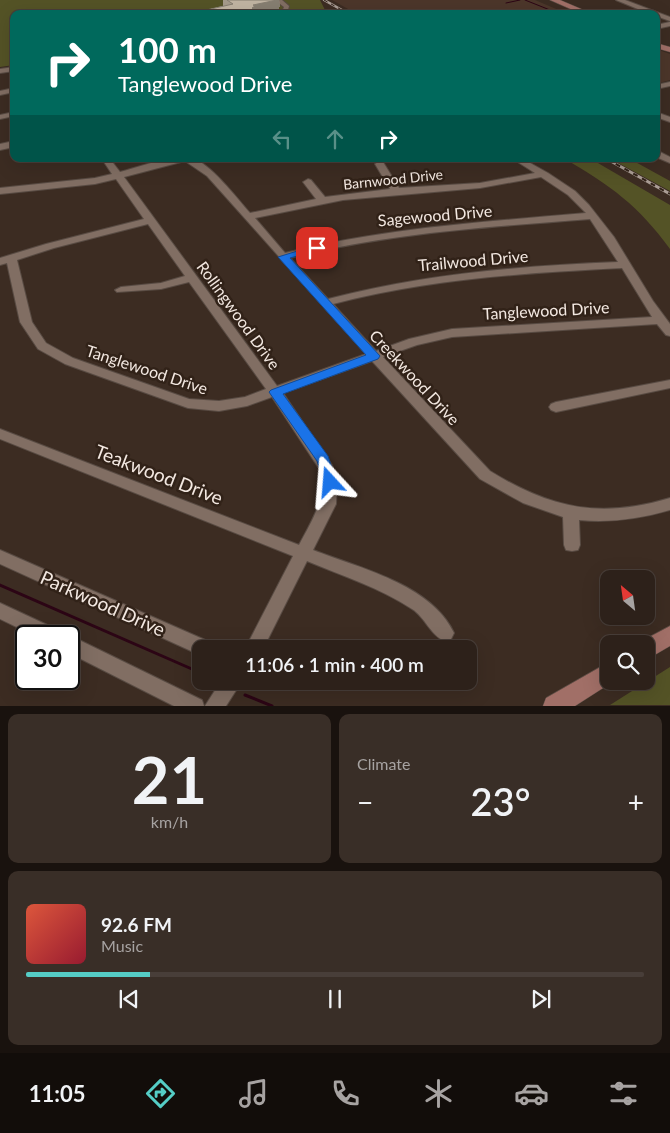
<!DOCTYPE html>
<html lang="en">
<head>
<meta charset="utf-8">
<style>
	body { margin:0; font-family:Lato,sans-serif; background:#392e27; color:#f1f3f6; height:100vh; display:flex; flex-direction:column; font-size:19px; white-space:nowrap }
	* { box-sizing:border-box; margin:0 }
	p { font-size:16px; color:#a7a3a2 }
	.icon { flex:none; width:28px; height:28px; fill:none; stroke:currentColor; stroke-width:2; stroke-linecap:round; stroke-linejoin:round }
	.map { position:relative; height:706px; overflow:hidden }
	.side { display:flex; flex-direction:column; gap:8px; padding:8px; background:#19120e; flex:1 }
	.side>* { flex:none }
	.guide { position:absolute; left:10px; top:10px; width:650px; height:152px; border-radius:10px; box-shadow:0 5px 20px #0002,0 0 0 1px #483e39; background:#00695c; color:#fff; overflow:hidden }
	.needle { width:32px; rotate:331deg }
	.fabs { position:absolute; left:600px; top:570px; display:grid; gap:10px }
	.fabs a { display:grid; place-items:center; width:55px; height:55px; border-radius:10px; background:#2d211a; box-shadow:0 5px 20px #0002,0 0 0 1px #483e39; font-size:25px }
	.speed { position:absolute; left:15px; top:625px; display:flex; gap:10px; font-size:25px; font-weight:700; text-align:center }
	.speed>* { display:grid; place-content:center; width:65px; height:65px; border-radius:50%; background:#2d211a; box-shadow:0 5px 20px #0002,0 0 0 1px #483e39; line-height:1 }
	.speed .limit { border:2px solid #111; border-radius:8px; background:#fff; color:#111 }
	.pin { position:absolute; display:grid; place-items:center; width:42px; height:42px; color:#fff; margin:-21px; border-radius:10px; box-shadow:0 2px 8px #0006 }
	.me { position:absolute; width:55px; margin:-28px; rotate:341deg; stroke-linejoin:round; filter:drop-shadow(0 0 4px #0008) }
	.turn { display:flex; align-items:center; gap:18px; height:105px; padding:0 25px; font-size:22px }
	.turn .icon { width:65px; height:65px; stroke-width:2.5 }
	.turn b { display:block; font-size:35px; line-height:42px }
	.lanes { display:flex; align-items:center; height:48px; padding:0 25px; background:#0003; justify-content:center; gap:25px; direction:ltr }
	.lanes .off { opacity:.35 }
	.big { font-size:38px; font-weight:600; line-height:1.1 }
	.side .card { flex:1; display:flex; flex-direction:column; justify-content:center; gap:8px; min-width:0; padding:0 18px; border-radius:10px; background:#392e27 }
	.side .dial { align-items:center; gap:0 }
	.dial b { font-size:65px; line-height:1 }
	.song { display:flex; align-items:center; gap:15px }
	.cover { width:60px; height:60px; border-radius:8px; background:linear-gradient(135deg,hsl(10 70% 55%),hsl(350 70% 35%)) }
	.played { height:5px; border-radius:2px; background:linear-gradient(90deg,#55cdc6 20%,#483e39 20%) }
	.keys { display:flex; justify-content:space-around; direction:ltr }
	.heat { display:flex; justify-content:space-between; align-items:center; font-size:28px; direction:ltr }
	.side .tiles { flex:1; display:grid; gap:8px; grid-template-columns:1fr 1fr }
	.card:last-child { grid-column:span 2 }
	.trip { position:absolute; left:192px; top:640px; width:285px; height:50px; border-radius:10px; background:#2d211a; box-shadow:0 5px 20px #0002,0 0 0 1px #483e39; font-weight:600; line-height:50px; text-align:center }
	.dock { display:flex; height:80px; justify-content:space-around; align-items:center; background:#120d0a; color:#a7a3a2 }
	.dock .icon { width:35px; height:35px }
	.dock .selected { color:#55cdc6 }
	.dock b { font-size:22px; color:#f1f3f6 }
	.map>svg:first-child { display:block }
	.built { fill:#4c362a }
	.green { fill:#545326 }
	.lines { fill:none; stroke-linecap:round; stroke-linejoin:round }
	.stream-far1 { stroke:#2c0515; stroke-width:1 }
	.stream { stroke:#2c0515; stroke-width:3 }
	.minor-casing { stroke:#584b43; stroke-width:2 }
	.major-casing { stroke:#584b43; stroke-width:1 }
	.minor { fill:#816e63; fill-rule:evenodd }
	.major { fill:#a16f67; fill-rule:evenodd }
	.rail-far1-casing { stroke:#aa9d95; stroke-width:2.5 }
	.rail-casing { stroke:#aa9d95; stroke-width:3 }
	.rail-far1 { stroke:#312218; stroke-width:1; stroke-dasharray:4; stroke-linecap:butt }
	.rail { stroke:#312218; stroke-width:2; stroke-dasharray:5; stroke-linecap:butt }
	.wall { fill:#a59b8b }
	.shaded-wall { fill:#867e71 }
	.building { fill:#c0b4a2; stroke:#867e71 }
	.route { fill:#1a73e8; stroke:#114b97 }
	.labels { text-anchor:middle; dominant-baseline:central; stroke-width:5; stroke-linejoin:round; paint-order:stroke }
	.far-street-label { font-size:14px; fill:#f3e8e1; stroke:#312218 }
	.street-label { font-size:16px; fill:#f3e8e1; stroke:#312218 }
	.near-street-label { font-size:19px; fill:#f3e8e1; stroke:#312218 }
</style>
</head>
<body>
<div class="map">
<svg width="670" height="706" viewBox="0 0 670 706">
	<rect width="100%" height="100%" fill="#3c2c22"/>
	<g class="built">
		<polygon points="332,0 535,0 568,14 357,14"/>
		<polygon points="656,49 670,54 670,80 656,84"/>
	</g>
	<g class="green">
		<polygon points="0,0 320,0 327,14 14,14 14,65 0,67"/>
		<path d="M565 159H591L670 205V249C638 205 611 186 565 159Z"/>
		<polygon points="611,159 630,159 670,181 670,191"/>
		<polygon points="670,667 670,705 610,705"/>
	</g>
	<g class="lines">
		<g class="stream-far1">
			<polyline points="525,0 560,14"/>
			<polyline points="506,3 520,0"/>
		</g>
		<g class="stream">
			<polyline points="0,585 201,673"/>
			<polyline points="245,695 272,706"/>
		</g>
		<g class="minor-casing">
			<g id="minor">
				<polygon points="275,0 282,0 289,6 287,14 281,14 284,7"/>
				<polygon points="616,0 625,0 670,17 670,21 656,16 656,14 650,14"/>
				<polygon points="670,22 670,26 656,29 656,25"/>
				<polygon points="14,67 14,71 0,73 0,69"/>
				<polygon points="670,82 670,86 656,89 656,85"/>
				<polygon points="14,88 14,92 0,95 0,91"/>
				<polygon points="14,112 14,116 0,119 0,115"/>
				<polygon points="656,112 670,117 670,122 656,117"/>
				<polygon points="14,141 14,147 0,150 0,144"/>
				<polygon points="656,150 670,157 670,163 656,157"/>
				<path d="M102 159H110L120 172C142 166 169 155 192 159 209 161 238 200 250 213L316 199 303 182 308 179 311 180 325 197 390 189 375 164 380 161 383 162 399 188 480 183 535 173 513 159H523L548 173 575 191 589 205 614 237 653 301 670 324V336L666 335 657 324 452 337 417 345 383 357 490 471C551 509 601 519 670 498V510C639 519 611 523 579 520L580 545 578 550 572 551 566 550 564 545 563 517 523 503 480 479 372 361 283 393 332 465 337 481 336 504 313 550C359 568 431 584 454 633L451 639 445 641C431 636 425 617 412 609 380 588 343 576 307 561L263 649H245L293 556 0 439V429L299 545C312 520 327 499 320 470L272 397 247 406 219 411 188 408 65 364 38 349 20 322 7 263 0 265V258L46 244 144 219 116 179 95 184 0 194V188L95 178 112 174ZM185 161 207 176 366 354 277 386 124 177ZM541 177 568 195 586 213C485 222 384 228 285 253L255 218 343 200 480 188ZM590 219 618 262C520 266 423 274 328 299L290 258C389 233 489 227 590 219ZM148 224 185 276 161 283 121 287 115 290 117 292 161 289 189 282 266 389 245 397 219 401 189 399 73 358 46 343 32 322 17 260 54 248ZM622 268 652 317 452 329 409 339 376 351 333 304C428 279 524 273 622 268Z"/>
				<path d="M240 159H256C253 163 242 163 240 159Z"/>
				<polygon points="670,380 670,388 556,412 551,410 549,407 551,404 556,402"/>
				<polygon points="0,550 212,643 215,649 201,649 201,655 200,655 0,564"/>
				<polygon points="0,603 58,630 61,636 35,636 0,619"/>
				<polygon points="68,636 69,636 75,638 202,700 204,706 174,706 69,653"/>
				<polygon points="221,681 242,681 226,706 205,706"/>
			</g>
		</g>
		<g class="major-casing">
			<g id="major">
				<polygon points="550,0 560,0 593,14 582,14"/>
				<polygon points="656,43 670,47 670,52 656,48"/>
				<polygon points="670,626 670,646 646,660 646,644 638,643"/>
				<polygon points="609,662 609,681 614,681 575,706 543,706 546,698"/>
			</g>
		</g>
		<use href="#minor" class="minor"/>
		<use href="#major" class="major"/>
		<g class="rail-far1-casing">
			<polyline id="rail-far1" points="324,0 349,14"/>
		</g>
		<g class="rail-casing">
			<polyline id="rail" points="607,159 670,194"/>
		</g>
		<use href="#rail-far1" class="rail-far1"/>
		<use href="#rail" class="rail"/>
	</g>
	<polygon class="wall" points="223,0 279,0 280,7 279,7 279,9 256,14 202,14 202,11 223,6"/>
	<polygon class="shaded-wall" points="276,0 279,0 280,7 279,7 279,9 256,14 233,14 253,5"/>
	<polygon class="building" points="227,0 277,0 253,5 255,6 252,8 254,10 233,14 206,14 202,11 233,4"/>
	<polygon class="route" points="317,245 320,246 320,250 290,258 380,356 378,359 283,394 328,456 337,482 330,487 325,485 317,461 269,392 271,390 366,355 278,257"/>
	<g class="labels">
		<g class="far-street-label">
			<text transform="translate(393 179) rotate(-6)">Barnwood Drive</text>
		</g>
		<g class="street-label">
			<text transform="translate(435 215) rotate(-5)">Sagewood Drive</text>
			<text transform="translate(473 260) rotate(-5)">Trailwood Drive</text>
			<text transform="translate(546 310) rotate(-3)">Tanglewood Drive</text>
			<text transform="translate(239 315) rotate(54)">Rollingwood Drive</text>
			<text transform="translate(147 369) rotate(18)">Tanglewood Drive</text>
			<text transform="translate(415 377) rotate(47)">Creekwood Drive</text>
		</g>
		<g class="near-street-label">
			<text transform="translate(159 474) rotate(21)">Teakwood Drive</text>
			<text transform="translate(103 603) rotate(24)">Parkwood Drive</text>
		</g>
	</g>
</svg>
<div class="fabs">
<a><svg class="needle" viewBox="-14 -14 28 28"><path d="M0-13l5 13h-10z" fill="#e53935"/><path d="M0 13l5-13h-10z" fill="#a7a3a2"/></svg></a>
<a><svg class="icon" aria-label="search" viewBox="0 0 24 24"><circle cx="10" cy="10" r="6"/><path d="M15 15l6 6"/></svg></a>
</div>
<div class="speed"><div class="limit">30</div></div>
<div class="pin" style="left:317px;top:248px;background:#d93025"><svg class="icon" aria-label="arrive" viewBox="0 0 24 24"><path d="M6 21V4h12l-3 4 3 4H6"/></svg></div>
<svg class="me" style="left:330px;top:482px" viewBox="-20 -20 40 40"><path d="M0-17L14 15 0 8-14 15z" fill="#1a73e8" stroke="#fff" stroke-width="4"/></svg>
<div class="trip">11:06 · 1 min · 400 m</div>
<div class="guide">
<div class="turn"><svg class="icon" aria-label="right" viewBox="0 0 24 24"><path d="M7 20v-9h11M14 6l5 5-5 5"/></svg><div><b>100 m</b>Tanglewood Drive</div></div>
<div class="lanes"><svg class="icon off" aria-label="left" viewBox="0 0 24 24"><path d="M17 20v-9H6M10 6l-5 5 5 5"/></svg><svg class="icon off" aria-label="ahead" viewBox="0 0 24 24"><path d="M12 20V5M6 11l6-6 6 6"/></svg><svg class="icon" aria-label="right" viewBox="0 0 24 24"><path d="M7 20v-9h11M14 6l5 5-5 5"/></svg></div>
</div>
</div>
<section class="side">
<div class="tiles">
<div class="card dial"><b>21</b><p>km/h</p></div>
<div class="card"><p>Climate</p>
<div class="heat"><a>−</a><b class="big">23°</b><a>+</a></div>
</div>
<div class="card">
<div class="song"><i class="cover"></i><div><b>92.6 FM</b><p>Music</p></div></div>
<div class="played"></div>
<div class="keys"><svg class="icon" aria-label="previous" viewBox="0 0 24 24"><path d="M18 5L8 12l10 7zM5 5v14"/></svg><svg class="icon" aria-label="pause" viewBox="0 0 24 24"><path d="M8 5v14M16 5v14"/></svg><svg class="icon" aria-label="next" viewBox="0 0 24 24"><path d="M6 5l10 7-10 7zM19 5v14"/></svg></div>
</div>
</div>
</section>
<nav class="dock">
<b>11:05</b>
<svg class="icon selected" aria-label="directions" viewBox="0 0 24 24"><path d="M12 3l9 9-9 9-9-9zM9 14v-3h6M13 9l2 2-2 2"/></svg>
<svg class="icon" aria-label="music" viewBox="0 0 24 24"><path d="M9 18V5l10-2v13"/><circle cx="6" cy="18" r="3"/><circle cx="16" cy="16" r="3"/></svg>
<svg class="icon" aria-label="phone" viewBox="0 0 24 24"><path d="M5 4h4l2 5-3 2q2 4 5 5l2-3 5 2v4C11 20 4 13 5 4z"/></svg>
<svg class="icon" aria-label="climate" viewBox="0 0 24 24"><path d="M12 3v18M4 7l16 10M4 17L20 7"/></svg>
<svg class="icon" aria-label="car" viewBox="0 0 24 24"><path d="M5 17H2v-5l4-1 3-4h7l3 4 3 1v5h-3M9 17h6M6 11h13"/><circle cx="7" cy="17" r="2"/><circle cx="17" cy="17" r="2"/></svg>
<svg class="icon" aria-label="filters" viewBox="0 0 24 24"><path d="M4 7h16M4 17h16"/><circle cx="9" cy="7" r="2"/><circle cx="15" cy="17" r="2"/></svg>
</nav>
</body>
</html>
